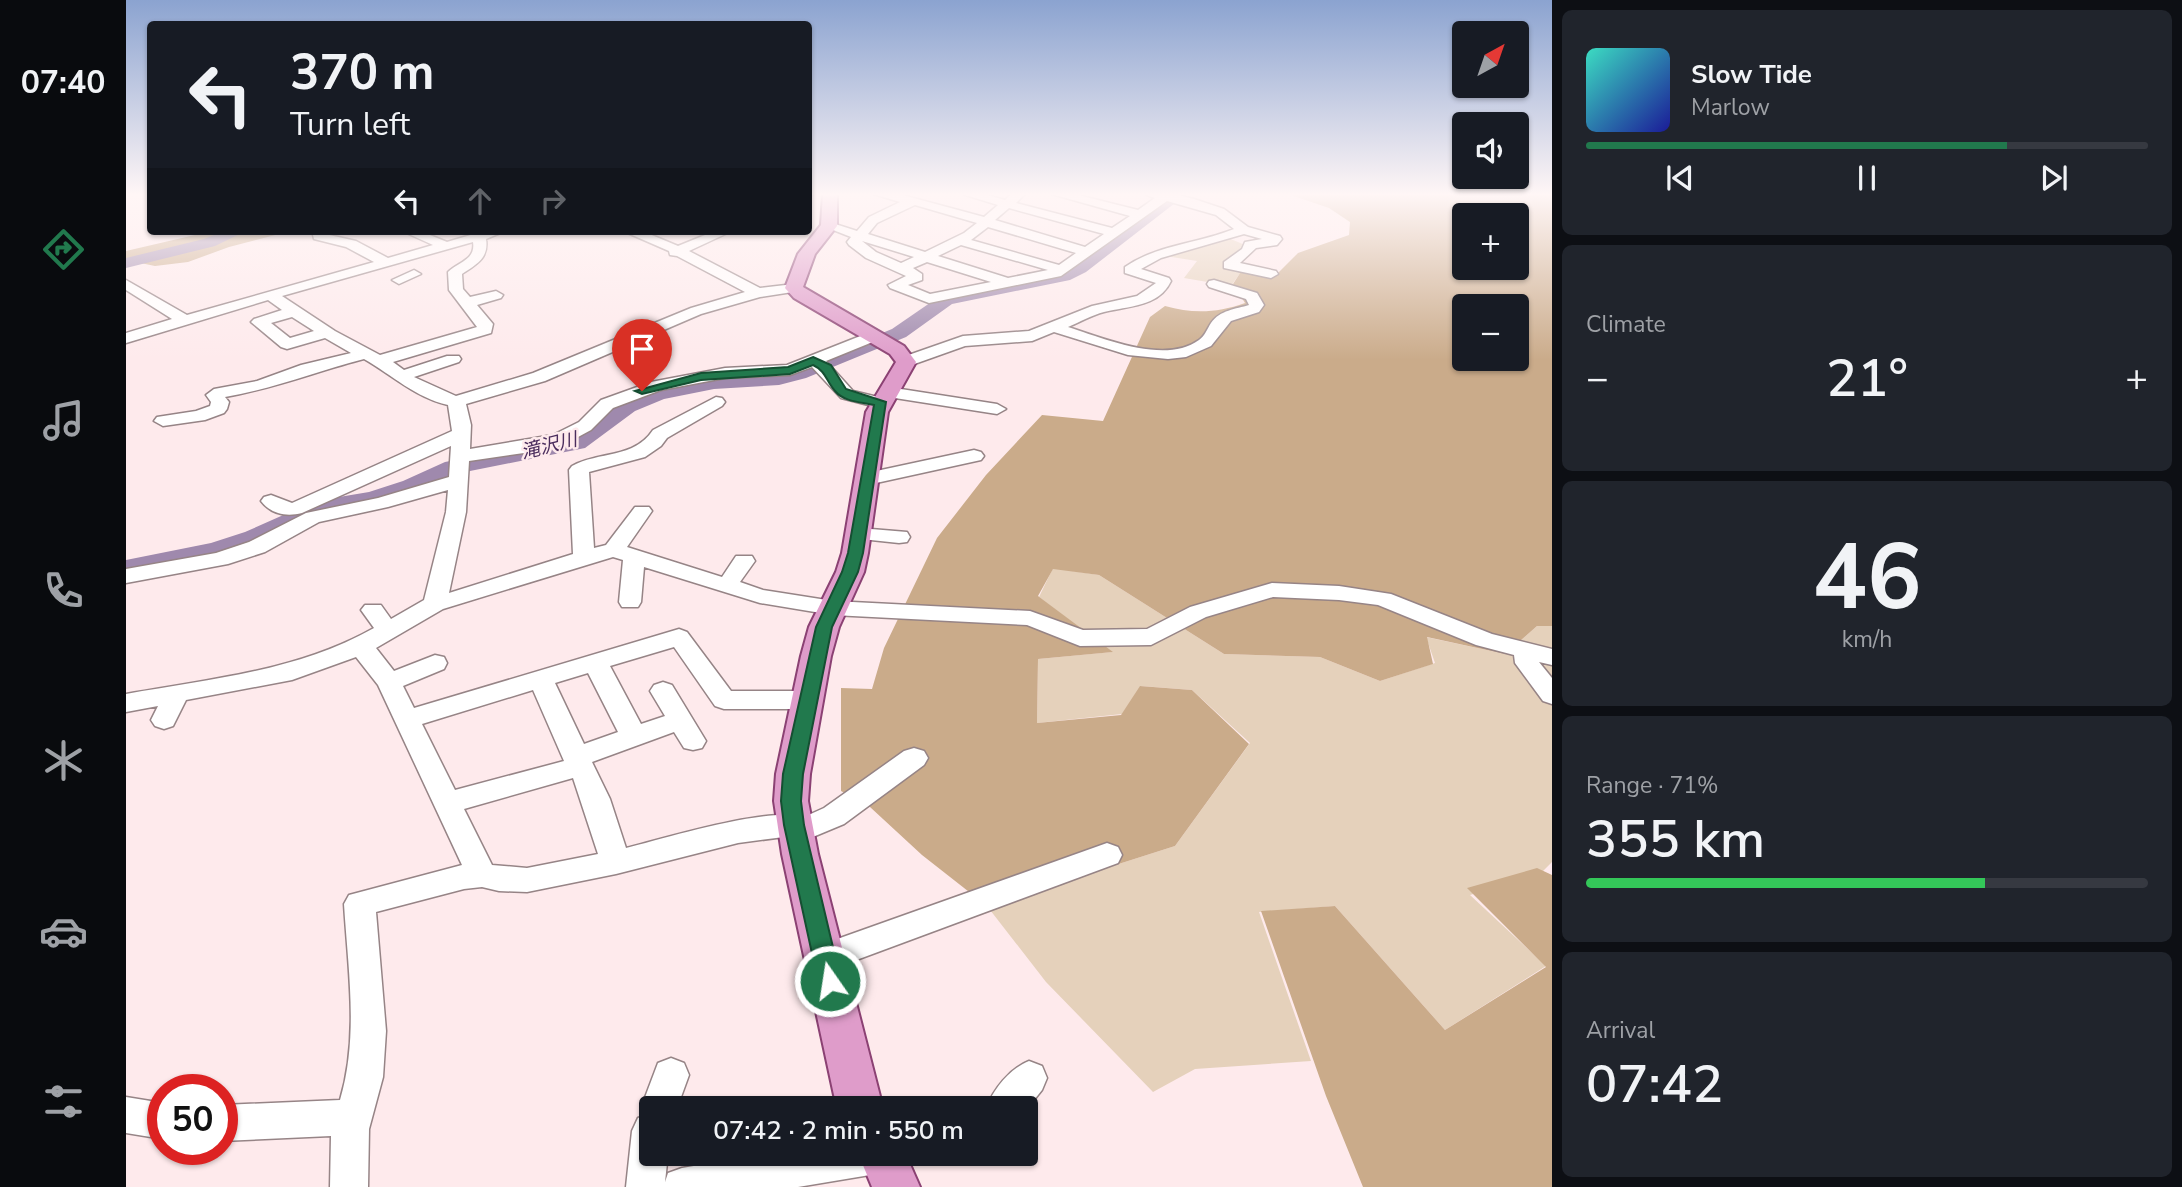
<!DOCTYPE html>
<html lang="en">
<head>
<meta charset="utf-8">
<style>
	body { margin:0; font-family:"Nunito Sans","Noto Sans JP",sans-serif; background:#20242c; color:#f1f3f6; height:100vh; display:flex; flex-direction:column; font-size:26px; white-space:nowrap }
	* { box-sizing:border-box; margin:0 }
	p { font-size:23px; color:#9ea1a6 }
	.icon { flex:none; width:38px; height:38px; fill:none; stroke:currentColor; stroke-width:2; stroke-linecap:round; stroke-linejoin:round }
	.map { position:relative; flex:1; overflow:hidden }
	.drawer { display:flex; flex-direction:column; gap:10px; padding:10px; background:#0d0f14; width:630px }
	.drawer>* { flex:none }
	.top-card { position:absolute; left:21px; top:21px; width:665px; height:214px; border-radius:7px; box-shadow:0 2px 5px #0004; background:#171b24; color:#f1f3f6; overflow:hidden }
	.needle { width:46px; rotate:40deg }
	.controls { position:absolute; left:1326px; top:21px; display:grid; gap:14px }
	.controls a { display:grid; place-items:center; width:77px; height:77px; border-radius:7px; background:#171b24; box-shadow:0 2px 5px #0004; font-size:35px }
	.speed { position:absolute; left:21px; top:1074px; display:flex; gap:14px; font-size:35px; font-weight:700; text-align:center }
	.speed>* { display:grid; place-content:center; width:91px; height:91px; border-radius:50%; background:#171b24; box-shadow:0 2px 5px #0004; line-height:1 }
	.speed .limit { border:10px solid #d22; background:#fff; color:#111 }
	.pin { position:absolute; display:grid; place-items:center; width:60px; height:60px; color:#fff; margin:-72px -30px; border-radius:50% 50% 50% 0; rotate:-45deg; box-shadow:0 0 7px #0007 }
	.pin .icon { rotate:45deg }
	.me { position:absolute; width:77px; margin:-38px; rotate:347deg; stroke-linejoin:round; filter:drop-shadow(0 0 5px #0008) }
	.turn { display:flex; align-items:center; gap:24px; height:147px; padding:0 28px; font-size:32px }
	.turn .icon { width:91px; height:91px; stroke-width:2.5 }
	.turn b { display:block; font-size:49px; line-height:60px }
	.lanes { display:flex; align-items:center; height:66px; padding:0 28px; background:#0003; justify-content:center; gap:35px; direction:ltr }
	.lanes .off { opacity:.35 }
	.big { font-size:52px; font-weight:600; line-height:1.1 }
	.drawer .card { flex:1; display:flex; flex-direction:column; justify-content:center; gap:10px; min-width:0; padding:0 24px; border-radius:10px; background:#20242c }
	.drawer .dial { align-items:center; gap:0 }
	.dial b { font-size:91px; line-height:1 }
	.song { display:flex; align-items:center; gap:21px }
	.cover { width:84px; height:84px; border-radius:10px; background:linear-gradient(135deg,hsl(170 70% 55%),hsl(240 70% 35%)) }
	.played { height:7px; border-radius:4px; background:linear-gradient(90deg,#21794d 75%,#363941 75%) }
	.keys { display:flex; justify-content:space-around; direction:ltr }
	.heat { display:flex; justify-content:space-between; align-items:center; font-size:38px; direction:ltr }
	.charge { height:10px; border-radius:5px; background:linear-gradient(90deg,#34c759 71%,#363941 0) }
	.trip { position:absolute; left:513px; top:1096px; width:399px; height:70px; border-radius:7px; background:#171b24; box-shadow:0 2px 5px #0004; font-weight:600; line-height:70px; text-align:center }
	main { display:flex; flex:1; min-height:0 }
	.tab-bar { display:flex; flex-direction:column; width:126px; justify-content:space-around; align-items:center; background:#090b0e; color:#9ea1a6 }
	.tab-bar .icon { width:49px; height:49px }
	.tab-bar .current { color:#21794d }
	.tab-bar b { font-size:32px; color:#f1f3f6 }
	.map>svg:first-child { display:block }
	.green { fill:#e5d1bb }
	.forest { fill:#caab8a; fill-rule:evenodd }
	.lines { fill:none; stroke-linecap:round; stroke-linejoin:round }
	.river { fill:#9f89ad; fill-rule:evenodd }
	.minor-casing { stroke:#968486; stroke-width:3 }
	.major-casing { stroke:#8b4173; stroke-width:4 }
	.minor { fill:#fff; fill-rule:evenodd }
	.major { fill:#df9cca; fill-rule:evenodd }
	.route { fill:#21794d; stroke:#154f32; stroke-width:2 }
	.labels { text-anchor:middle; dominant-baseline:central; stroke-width:5; stroke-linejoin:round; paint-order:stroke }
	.far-water-label { font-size:19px; font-style:italic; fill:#4b2d5d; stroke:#feeaec }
</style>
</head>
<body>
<main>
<nav class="tab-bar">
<b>07:40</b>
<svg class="icon current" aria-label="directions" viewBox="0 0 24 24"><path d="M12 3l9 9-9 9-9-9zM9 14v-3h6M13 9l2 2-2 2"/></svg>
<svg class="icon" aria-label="music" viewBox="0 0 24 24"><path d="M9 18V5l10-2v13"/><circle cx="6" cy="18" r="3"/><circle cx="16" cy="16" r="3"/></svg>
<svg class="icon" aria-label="phone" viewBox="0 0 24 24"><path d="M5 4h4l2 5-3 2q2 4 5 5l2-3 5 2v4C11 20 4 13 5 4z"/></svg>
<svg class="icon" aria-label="climate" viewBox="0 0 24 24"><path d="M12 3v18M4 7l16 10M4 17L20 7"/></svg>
<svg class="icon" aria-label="car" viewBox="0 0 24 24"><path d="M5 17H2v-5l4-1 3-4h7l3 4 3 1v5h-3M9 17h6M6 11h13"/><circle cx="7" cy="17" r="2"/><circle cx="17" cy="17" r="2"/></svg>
<svg class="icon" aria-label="filters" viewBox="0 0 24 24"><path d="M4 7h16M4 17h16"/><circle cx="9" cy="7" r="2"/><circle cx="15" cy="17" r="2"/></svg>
</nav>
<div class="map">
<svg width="1426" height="1187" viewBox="0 0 1426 1187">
	<rect width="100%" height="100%" fill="#feeaec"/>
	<g class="green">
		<polygon points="1100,237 1119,245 1120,249 1104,265 1117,269 1105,286 1058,278 1071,261 1033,255"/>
		<polygon points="927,568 973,575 1098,654 1194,657 1254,681 1309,663 1300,637 1379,654 1411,626 1426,626 1426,862 1415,873 1344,895 1420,966 1319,1030 1209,906 1133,912 1185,1061 1069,1069 1027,1092 920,982 861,906 1049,846 1124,743 1066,690 1015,686 996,714 911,723 912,659 986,652 913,597"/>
	</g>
	<g class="forest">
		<path d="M1159 193H1426V626H1411L1379 654 1301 637 1307 664 1254 681 1194 657 1098 654 973 575 927 569 912 596 987 652 912 659 911 723 995 715 1014 686 1066 690 1123 744 1049 846 861 906 796 855 744 807 715 791V688L746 689 758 648 811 538 860 475 916 415 977 421 1024 317 1039 306C1067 314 1091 313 1119 303L1107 284 1116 270 1152 273 1172 253 1223 235 1224 222 1203 208ZM1339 215H1391V268H1339ZM1339 306H1391V359H1339Z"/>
		<polygon points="86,231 165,231 103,247 62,262 29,266 0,260 0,251"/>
		<polygon points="1411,868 1426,875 1426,1187 1237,1187 1200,1096 1135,911 1209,906 1319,1030 1420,967 1341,888"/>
	</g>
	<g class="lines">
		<g class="river">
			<polygon points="1045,193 1062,193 960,272 944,280 826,304 780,337 680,378 653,385 588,389 538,399 509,411 459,448 334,473 295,491 256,504 204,513 137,544 99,556 0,576 0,560 85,543 119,532 189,501 243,492 277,481 319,462 444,437 493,401 524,389 588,377 666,370 766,329 814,296 933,272 948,264"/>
			<polygon points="98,231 120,231 89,246 0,268 0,258 78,239"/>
		</g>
		<g class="minor-casing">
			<g id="minor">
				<polygon points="682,193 690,193 682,197"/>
				<path d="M744 193H769L858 217 872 205 833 193H855L879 200 886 193H900L890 203 986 228 1004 216 922 193H944L1012 210 1029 198 1016 193H1044L1068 199 1098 209 1122 227 1154 236 1156 239 1151 245 1130 248 1114 263 1150 271 1152 274 1145 278 1098 268V262L1116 249 1119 242 1136 239 1118 234 1035 258 1015 269 1043 278 1045 281C1033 307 1002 306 978 312 966 315 954 322 942 327 977 338 1039 365 1073 340 1079 336 1081 329 1085 323 1094 310 1110 309 1123 305L1120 299 1083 287 1081 284 1083 281 1088 280 1131 293 1138 305 1133 312 1105 321 1085 346 1060 357 1042 359 1002 355 928 332 906 341 839 346 780 367 774 366 772 362 774 358 837 336 903 331 966 306 1011 296 1030 283 999 273V267C1032 244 1072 244 1108 229L1090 215 1041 201 935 276 803 303 764 288 762 285 780 276 740 258 723 245 721 242 725 237 697 226 703 222 731 231 743 217 774 202ZM789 205 851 223 838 233 799 252 742 234 751 223ZM883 208 978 234 959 247 869 220ZM862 227 950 253 933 265 845 240ZM736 241 788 257 775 263 750 252ZM835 245 922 270 882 278 812 256ZM801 262 865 282 804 294 782 285 796 280V274L787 268Z"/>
				<path d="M186 231H198L199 234 230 241 262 258 307 245 276 231H294L321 242 358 231H379L360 239C363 258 351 264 336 274L337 289 344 297 370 291 377 295 375 298 351 305 367 324 365 333 267 362 278 370 321 356H333L335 359 333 362 288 377 330 396 407 373 565 308 619 292 551 256 544 255 543 251 497 231H516L552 246 589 231H606L563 251 634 288 668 284 675 288 673 291 634 297 575 314 419 381 340 404 345 425 344 449 427 435 453 422 475 400 525 382 599 368 661 365 742 333H754L756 336 754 339 700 361 727 391 760 399 763 403 760 407 754 408 715 398 686 367 664 375 599 378 535 390 487 408 465 430 441 443 419 450 343 461 340 512 323 593 447 554 443 470 446 466C473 451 508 459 527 430L590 397 596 398 599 402 596 406 541 438 535 446 519 457 463 472 468 548 480 545 509 507H523L526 511 501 547 596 577 610 556H626L629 561 614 582 637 590 707 601 904 611 957 630 1021 629 1064 607 1146 583 1213 586 1265 594 1366 634 1426 649V665L1413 662 1426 678V704L1417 701 1389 663 1388 655 1350 645 1252 605 1213 600 1147 597 1080 617 1025 645 954 646 901 625 707 615 634 603 518 567 515 602 512 607H496L493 602 497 560 487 557 317 609 250 648 268 671 309 655 318 657 321 663 318 669 277 686 288 708 553 629 561 632 605 691H682L691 694 695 700 691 706 682 709H598L589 706 548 647 484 666 515 724 539 716 524 691 528 685 537 682 546 685 580 741 576 748 567 750 558 748 548 732 466 762 484 799 500 848C539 838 644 806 678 817L698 808 778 751 788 748 798 751 802 758 798 765 718 824 670 844 660 841 658 837 612 843 490 874 401 892 373 891 356 887 338 889 250 912 260 1031 257 1077 243 1129 242 1187H204L205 1136 96 1141V1105L214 1100C233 1037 222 969 218 904L223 895 336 865 252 685 230 657 166 680 60 700 47 726 38 729 29 726 25 720 32 706 0 712V694C84 679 172 671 248 628L235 610 239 605H255L265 619 298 600 320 512 322 490 262 507 193 522 139 552 102 564 0 583V569L90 553 123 542 180 513 252 498 323 477 325 446 176 513C160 517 145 514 135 501L138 497 145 495 166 503 326 431 322 405C290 398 266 375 238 359 191 371 147 389 99 397L103 402 101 409 98 413 79 420 37 426 28 421 31 417 70 411 84 406 85 402 80 395 88 389 131 381 175 365 225 353 199 338 161 349 155 347 125 322 128 319 156 310 142 300 0 343V333L46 319 0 290V280L61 315 248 262 220 247 188 239ZM347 242C350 260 332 262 322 272L323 290 351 327 254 355 209 331 156 296ZM166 317 188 331 164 338 145 323ZM462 673 492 732 458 744 429 683ZM407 690 438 761 329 790 296 724ZM447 778 472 854 401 868 366 865 338 809Z"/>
				<polygon points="288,270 295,274 273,284 266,280"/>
				<polygon points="762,387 871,404 880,409 871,414 756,396 753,392"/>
				<polygon points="848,450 855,452 858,456 855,460 741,485 731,479 741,473"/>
				<polygon points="733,528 781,532 784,537 781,542 773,543 726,538 722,534 726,530"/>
				<polygon points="981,843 992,847 996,855 992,863 698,972 686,968 682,958 686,948"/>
				<polygon points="545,1058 558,1063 563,1075 551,1108 525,1108 525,1153 542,1153 539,1182 542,1173 556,1168 644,1153 781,1153 775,1166 762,1172 672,1187 500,1187 506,1131 512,1118 518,1116 515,1108 532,1063"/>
				<path d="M903 1061 916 1066 921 1078 916 1090 900 1110V1108H860C868 1089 883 1069 903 1061Z"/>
				<polygon points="0,1097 37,1103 37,1139 0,1133"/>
			</g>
		</g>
		<g class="major-casing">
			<g id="major">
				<polygon points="697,193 711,193 711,226 689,254 677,287 778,346 790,362 762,412 742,553 738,572 713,627 705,656 684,774 682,801 692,854 757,1108 712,1108 708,1095 656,854 648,801 650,774 675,656 683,627 710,572 716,553 740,412 770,362 764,354 668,298 659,288 672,254 695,225"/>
				<polygon points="732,1153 779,1153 794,1187 746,1187"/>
			</g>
		</g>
		<use href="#minor" class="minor"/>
		<use href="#major" class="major"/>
	</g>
	<linearGradient id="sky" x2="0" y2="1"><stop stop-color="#8ba3d0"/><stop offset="0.54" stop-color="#fff6f6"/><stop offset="1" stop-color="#fff6f6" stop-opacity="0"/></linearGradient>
	<rect width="1426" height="360" fill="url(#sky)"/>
	<path class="route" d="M687 357 705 365 720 389 760 402 737 553 732 572 706 627 677 774 675 801 678 825 715 981 712 988 704 991 695 988 692 981 658 825 655 801 657 774 690 627 716 572 722 553 748 405C735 402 718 402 709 391 700 381 700 371 687 365L664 374 575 380 516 394 509 391 575 373 662 367Z"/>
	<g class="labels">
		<g class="far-water-label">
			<text transform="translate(423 446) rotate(-14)">滝沢川</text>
		</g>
	</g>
</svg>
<div class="controls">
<a><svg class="needle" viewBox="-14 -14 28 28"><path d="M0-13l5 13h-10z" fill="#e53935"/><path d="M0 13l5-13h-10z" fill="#9ea1a6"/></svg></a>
<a><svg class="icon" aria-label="sound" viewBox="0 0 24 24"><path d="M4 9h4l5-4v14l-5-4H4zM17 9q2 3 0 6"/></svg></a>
<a>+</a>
<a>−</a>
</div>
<div class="speed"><div class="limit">50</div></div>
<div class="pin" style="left:516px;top:391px;background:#d93025"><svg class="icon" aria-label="arrive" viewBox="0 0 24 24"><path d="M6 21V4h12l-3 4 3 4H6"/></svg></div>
<svg class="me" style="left:704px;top:981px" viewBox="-20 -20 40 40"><circle r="17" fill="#21794d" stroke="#fff" stroke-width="3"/><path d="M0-11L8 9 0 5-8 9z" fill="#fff"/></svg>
<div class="trip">07:42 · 2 min · 550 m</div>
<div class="top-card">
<div class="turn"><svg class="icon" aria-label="left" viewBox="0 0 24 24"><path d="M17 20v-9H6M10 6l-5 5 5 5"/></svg><div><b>370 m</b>Turn left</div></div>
<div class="lanes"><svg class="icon" aria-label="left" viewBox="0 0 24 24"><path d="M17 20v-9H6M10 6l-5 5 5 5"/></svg><svg class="icon off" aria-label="ahead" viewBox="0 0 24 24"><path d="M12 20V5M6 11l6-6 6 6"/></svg><svg class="icon off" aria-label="right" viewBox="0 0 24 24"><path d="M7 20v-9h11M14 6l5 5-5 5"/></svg></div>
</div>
</div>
<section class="drawer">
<div class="card">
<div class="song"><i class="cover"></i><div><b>Slow Tide</b><p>Marlow</p></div></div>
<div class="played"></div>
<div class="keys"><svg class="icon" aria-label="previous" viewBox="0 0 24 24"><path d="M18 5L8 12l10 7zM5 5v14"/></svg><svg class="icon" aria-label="pause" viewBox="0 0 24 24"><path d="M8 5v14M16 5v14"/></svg><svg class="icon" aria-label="next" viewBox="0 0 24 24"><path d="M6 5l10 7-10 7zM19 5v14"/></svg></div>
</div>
<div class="card"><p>Climate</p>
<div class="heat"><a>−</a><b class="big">21°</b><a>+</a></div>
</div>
<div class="card dial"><b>46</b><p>km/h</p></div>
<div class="card"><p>Range · 71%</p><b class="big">355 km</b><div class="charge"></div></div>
<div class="card"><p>Arrival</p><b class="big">07:42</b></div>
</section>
</main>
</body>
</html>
